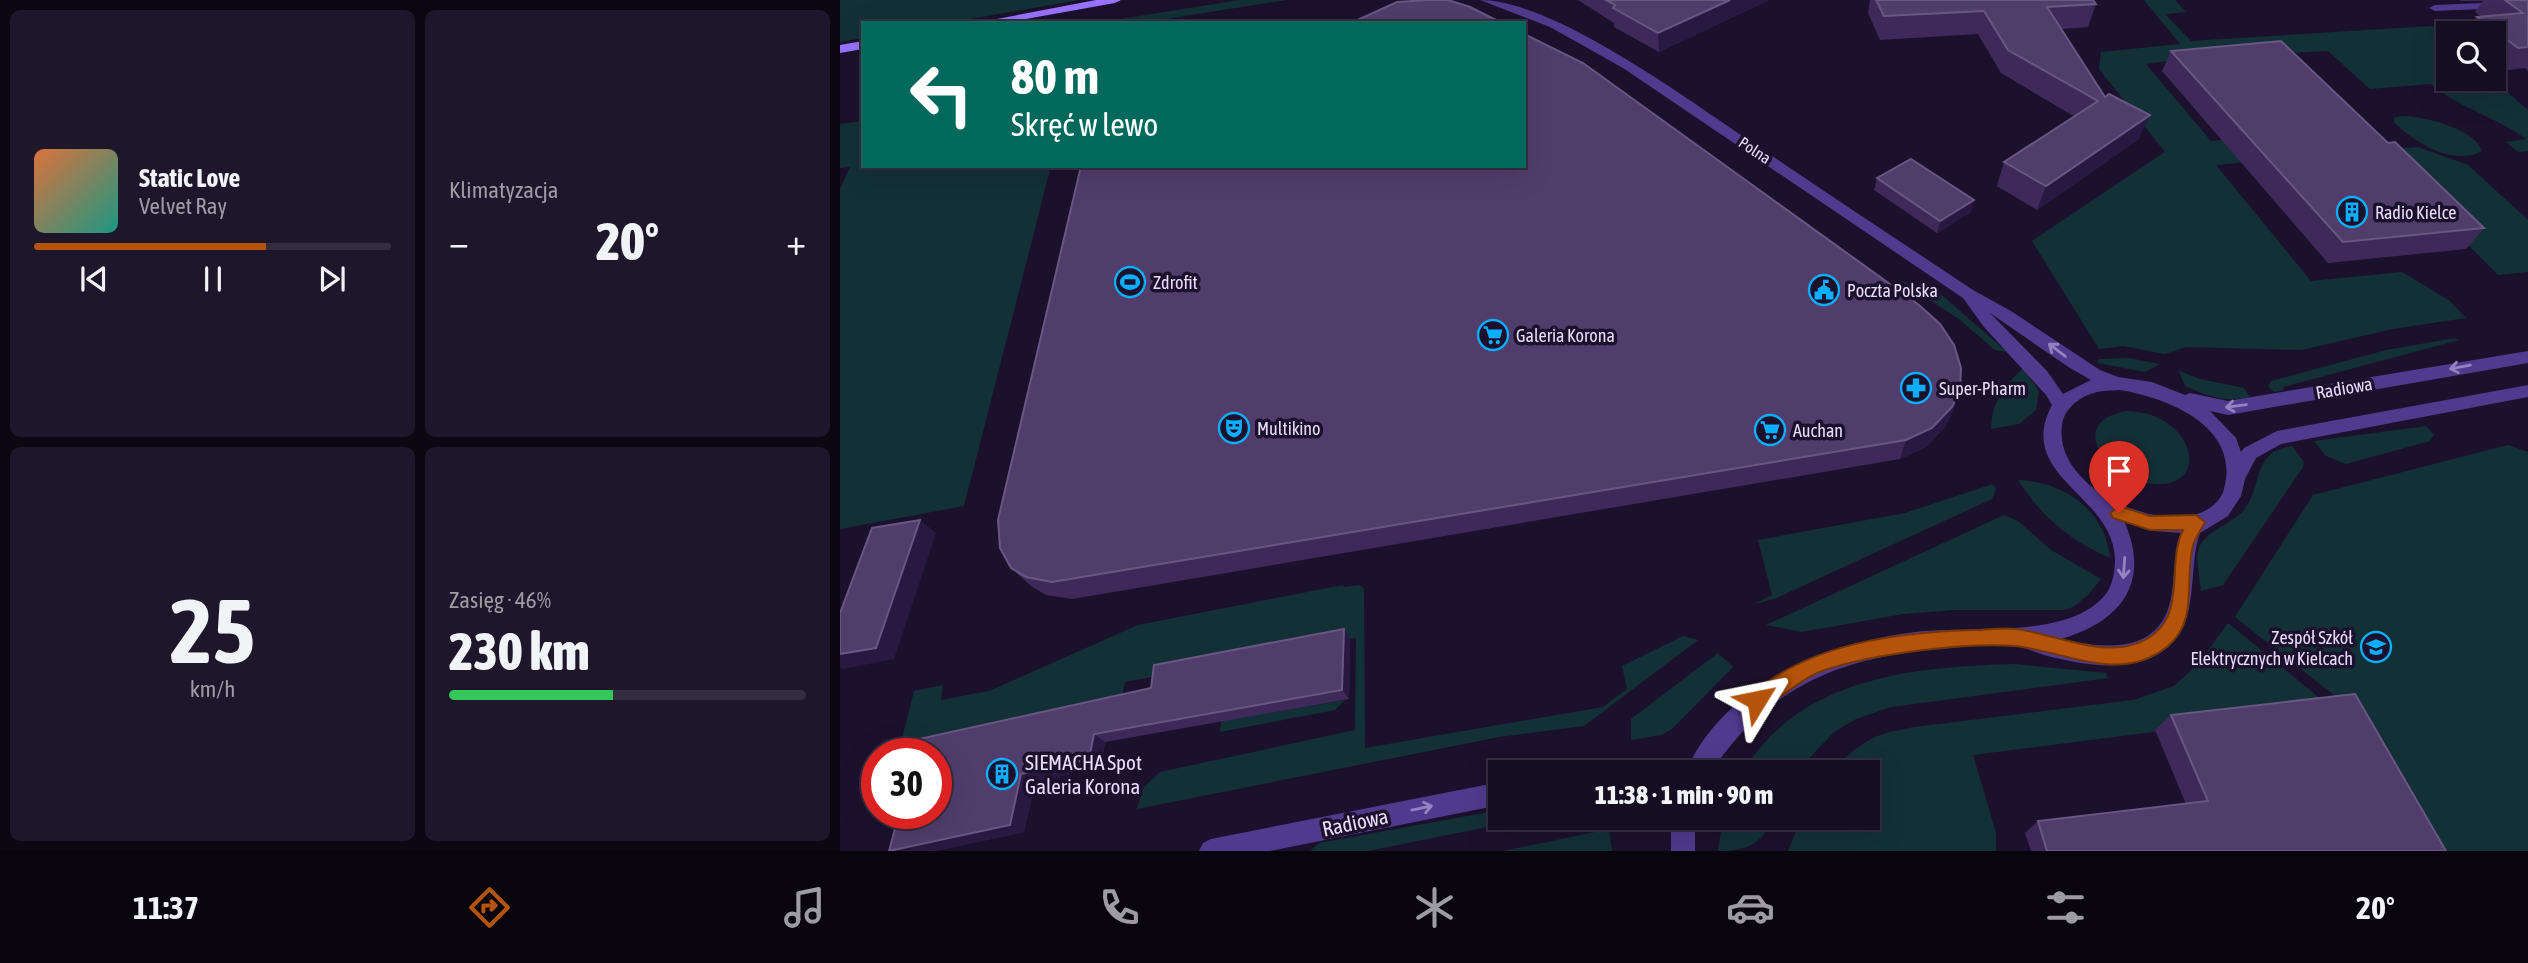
<!DOCTYPE html>
<html lang="pl">
<head>
<meta charset="utf-8">
<style>
	body { margin:0; font-family:"Asap Condensed",sans-serif; background:#1e162a; color:#f1f3f6; height:100vh; display:flex; flex-direction:column; font-size:26px; white-space:nowrap }
	* { box-sizing:border-box; margin:0 }
	p { font-size:23px; color:#9d9ca5 }
	.icon { flex:none; width:38px; height:38px; fill:none; stroke:currentColor; stroke-width:2; stroke-linecap:round; stroke-linejoin:round }
	.map { position:relative; flex:1; overflow:hidden }
	.panel { display:flex; flex-direction:column; gap:10px; padding:10px; background:#0c0713; width:840px }
	.panel>* { flex:none }
	.banner { position:absolute; left:21px; top:21px; width:665px; height:147px; border-radius:0px; box-shadow:0 7px 28px #0002,0 0 0 2px #342d40; background:#00695c; color:#fff; overflow:hidden }
	.buttons { position:absolute; left:1596px; top:21px; display:grid; gap:14px }
	.buttons a { display:grid; place-items:center; width:70px; height:70px; border-radius:0px; background:#150d22; box-shadow:0 7px 28px #0002,0 0 0 2px #342d40; font-size:35px }
	.speed { position:absolute; left:21px; top:738px; display:flex; gap:14px; font-size:35px; font-weight:700; text-align:center }
	.speed>* { display:grid; place-content:center; width:91px; height:91px; border-radius:50%; background:#150d22; box-shadow:0 7px 28px #0002,0 0 0 2px #342d40; line-height:1 }
	.speed .limit { border:10px solid #d22; background:#fff; color:#111 }
	.pin { position:absolute; display:grid; place-items:center; width:60px; height:60px; color:#fff; margin:-72px -30px; border-radius:50% 50% 50% 0; rotate:-45deg; box-shadow:0 0 7px #0007 }
	.pin .icon { rotate:45deg }
	.me { position:absolute; width:77px; margin:-38px; rotate:55deg; stroke-linejoin:round; filter:drop-shadow(0 0 5px #0008) }
	.turn { display:flex; align-items:center; gap:24px; height:147px; padding:0 35px; font-size:32px }
	.turn .icon { width:91px; height:91px; stroke-width:2.5 }
	.turn b { display:block; font-size:49px; line-height:60px }
	.big { font-size:52px; font-weight:800; line-height:1.1 }
	.panel .widget { flex:1; display:flex; flex-direction:column; justify-content:center; gap:10px; min-width:0; padding:0 24px; border-radius:10px; background:#1e162a }
	.panel .dial { align-items:center; gap:0 }
	.dial b { font-size:91px; line-height:1 }
	.song { display:flex; align-items:center; gap:21px }
	.cover { width:84px; height:84px; border-radius:10px; background:linear-gradient(135deg,hsl(20 70% 55%),hsl(170 70% 35%)) }
	.played { height:7px; border-radius:4px; background:linear-gradient(90deg,#b45309 65%,#342d40 65%) }
	.keys { display:flex; justify-content:space-around; direction:ltr }
	.heat { display:flex; justify-content:space-between; align-items:center; font-size:38px; direction:ltr }
	.charge { height:10px; border-radius:5px; background:linear-gradient(90deg,#34c759 46%,#342d40 0) }
	.panel .tiles { flex:1; display:grid; gap:10px; grid-template-columns:repeat(2,1fr) }
	.trip { position:absolute; left:648px; top:760px; width:392px; height:70px; border-radius:0px; background:#150d22; box-shadow:0 7px 28px #0002,0 0 0 2px #342d40; font-weight:800; line-height:70px; text-align:center }
	.tab-bar { display:flex; height:112px; justify-content:space-around; align-items:center; background:#08050e; color:#9d9ca5 }
	.tab-bar .icon { width:49px; height:49px }
	.tab-bar .current { color:#b45309 }
	.tab-bar b { font-size:32px; color:#f1f3f6 }
	main { display:flex; flex:1; min-height:0 }
	.map>svg:first-child { display:block }
	.green { fill:#133037 }
	.lines { fill:none; stroke-linecap:round; stroke-linejoin:round }
	.minor { fill:#503a8d; fill-rule:evenodd }
	.secondary { fill:#9773ff; fill-rule:evenodd }
	.wall { fill:#3f295a }
	.shaded-wall { fill:#291841 }
	.building { fill:#513d6c; stroke:#695683; stroke-width:2 }
	.oneway { stroke:#9483c0 }
	.route { fill:#b45309; stroke:#753606; stroke-width:2 }
	.labels { text-anchor:middle; dominant-baseline:central; stroke-width:7; stroke-linejoin:round; paint-order:stroke }
	.far-street-label { font-size:16px; fill:#e8dcff; stroke:#1c112d }
	.poi-label { font-size:18px; fill:#e8dcff; stroke:#1c112d; text-anchor:start }
	.street-label { font-size:18px; fill:#e8dcff; stroke:#1c112d }
	.near-poi-label { font-size:21px; fill:#e8dcff; stroke:#1c112d; text-anchor:start }
	.near-street-label { font-size:21px; fill:#e8dcff; stroke:#1c112d }
</style>
</head>
<body>
<main>
<section class="panel">
<div class="tiles">
<div class="widget">
<div class="song"><i class="cover"></i><div><b>Static Love</b><p>Velvet Ray</p></div></div>
<div class="played"></div>
<div class="keys"><svg class="icon" aria-label="previous" viewBox="0 0 24 24"><path d="M18 5L8 12l10 7zM5 5v14"/></svg><svg class="icon" aria-label="pause" viewBox="0 0 24 24"><path d="M8 5v14M16 5v14"/></svg><svg class="icon" aria-label="next" viewBox="0 0 24 24"><path d="M6 5l10 7-10 7zM19 5v14"/></svg></div>
</div>
<div class="widget"><p>Klimatyzacja</p>
<div class="heat"><a>−</a><b class="big">20°</b><a>+</a></div>
</div>
<div class="widget dial"><b>25</b><p>km/h</p></div>
<div class="widget"><p>Zasięg · 46%</p><b class="big">230 km</b><div class="charge"></div></div>
</div>
</section>
<div class="map">
<svg width="1688" height="851" viewBox="0 0 1688 851">
	<rect width="100%" height="100%" fill="#1c112d"/>
	<g class="green">
		<polygon points="0,0 240,0 107,23 23,23 23,38 0,42"/>
		<polygon points="399,0 447,0 301,23 256,23"/>
		<path d="M1304 0H1335L1346 12 1325 14 1351 41 1592 26 1608 40V79H1652L1688 110V151L1678 152 1666 142 1686 139C1656 117 1619 108 1591 84L1530 89 1488 51 1341 59 1306 64 1371 141 1432 135 1445 158 1376 165 1471 281 1562 272 1610 301 1626 318 1553 329 1461 350 1346 347 1325 354 1283 346 1259 349 1192 241 1325 152 1259 69 1261 52 1340 44Z"/>
		<path d="M1561 116C1583 116 1634 128 1642 151 1614 167 1573 142 1554 122V118Z"/>
		<polygon points="23,121 23,166 211,166 124,506 0,529 0,189 10,167 0,168 0,124"/>
		<polygon points="1578,147 1628,165 1688,220 1688,272 1658,275 1536,151"/>
		<polygon points="1058,280 1096,290 1167,352 1155,350 1119,319"/>
		<polygon points="1615,338 1619,340 1443,387 1444,390 1434,392 1428,386 1431,381 1546,350"/>
		<polygon points="1289,358 1320,364 1305,372 1258,363 1259,359"/>
		<path d="M1183 368 1199 391 1196 410 1179 424 1151 429C1152 401 1164 386 1183 368Z"/>
		<path d="M1339 371 1360 379 1404 388 1410 397C1386 403 1367 396 1345 386Z"/>
		<path d="M1286 411C1303 412 1318 415 1331 426 1354 444 1360 480 1323 484 1278 489 1218 424 1286 411Z"/>
		<polygon points="1586,426 1594,435 1590,441 1506,464 1486,456 1474,441"/>
		<polygon points="1668,445 1688,452 1688,851 1591,851 1500,700 1395,617 1473,495"/>
		<path d="M1452 446 1464 462 1463 467 1383 585 1361 591C1360 578 1355 559 1359 548 1366 530 1392 524 1404 510 1424 484 1411 452 1452 446Z"/>
		<path d="M1178 480C1224 482 1265 509 1270 558 1229 540 1202 517 1178 480Z"/>
		<polygon points="1153,484 1156,489 1152,499 934,599 914,604 932,595 918,540 1065,513"/>
		<polygon points="1164,515 1178,521 1211,550 1261,579 1248,595 1233,607 1224,610 1115,610 1063,614 962,632 926,625"/>
		<polygon points="503,585 504,587 519,585 524,588 525,748 763,707 787,689 782,666 843,636 858,640 744,726 659,737 297,809 303,788 320,772 515,730 516,638 285,682 280,706 58,754 74,691 103,685 101,700 149,691 298,625"/>
		<path d="M1388 623 1493 709 1133 755 1156 833V851H948L962 817H1027V772H992C1020 741 1034 734 1074 727L1293 700 1334 686 1358 664Z"/>
		<polygon points="878,653 893,667 832,729 821,735 791,740 791,719"/>
		<path d="M1174 664 1266 673 1268 678 1051 707 1016 719 994 732 956 772H903C960 677 1073 667 1174 664Z"/>
		<polygon points="505,700 495,710 380,732 381,721"/>
		<polygon points="660,810 660,817 692,818 528,851 470,851 479,843"/>
		<path d="M883 817H934C921 845 907 851 878 851Z"/>
		<polygon points="769,829 772,851 663,851"/>
	</g>
	<g class="lines">
		<g class="minor">
			<path d="M640 0C715 0 852 103 916 145 988 194 1061 242 1133 290L1171 311 1260 370 1278 377 1312 382 1345 395 1350 393 1388 401 1688 351V363L1388 415 1370 411 1396 438 1401 452 1404 448 1437 431 1688 385V397L1441 444 1416 458 1405 479 1401 496 1388 516 1360 533C1347 569 1361 619 1327 648 1294 675 1242 665 1204 655 1195 652 1184 647 1174 646 1151 643 1123 647 1100 649 1000 657 928 687 871 772H846C882 685 990 642 1076 632 1129 625 1234 641 1268 591 1273 582 1275 570 1275 560 1274 494 1174 477 1212 405L1206 395 1144 327 1123 298 783 68 710 27ZM1150 313 1230 368 1251 380 1223 394 1207 371ZM1280 390C1329 398 1401 427 1384 489 1380 505 1363 514 1348 516 1300 524 1214 483 1222 425 1224 409 1239 397 1254 393 1261 390 1272 391 1280 390ZM1284 521 1314 531 1341 533C1334 552 1335 572 1332 592 1324 654 1269 650 1221 639 1280 622 1312 583 1284 521Z"/>
			<polygon points="1688,1 1688,7 1595,11 1589,8 1595,5"/>
			<polygon points="660,782 660,805 430,851 359,851 363,843 371,839"/>
			<rect x="831" y="817" width="24" height="34"/>
		</g>
		<g class="secondary">
			<polygon points="256,0 281,0 275,3 163,23 136,23"/>
			<polygon points="23,41 23,49 0,53 0,45"/>
		</g>
	</g>
	<g class="wall">
		<polygon points="738,0 929,0 819,52 774,27 774,23"/>
		<polygon points="1030,0 1253,0 1256,4 1248,27 1222,29 1265,97 1299,139 1197,210 1157,186 1164,162 1235,117 1161,73 1138,34 1040,40 1028,13"/>
		<polygon points="1619,0 1688,0 1688,71 1685,68 1661,71 1654,65 1654,33 1626,33 1637,17 1641,17 1635,12 1643,1 1621,1"/>
		<polygon points="1331,51 1548,143 1644,228 1626,249 1488,263 1322,71"/>
		<polygon points="1037,178 1131,212 1097,233 1034,190"/>
		<polygon points="1120,391 1113,411 1105,427 1086,447 1060,459 232,599 206,595 191,586 171,568"/>
		<polygon points="504,629 510,639 509,699 265,742 261,767 195,782 184,832 95,851 49,851 311,688"/>
		<polygon points="1331,715 1606,851 1191,851 1185,833 1198,821 1346,804 1315,730"/>
	</g>
	<g class="shaded-wall">
		<polygon points="890,0 929,0 819,52 818,33"/>
		<polygon points="1310,115 1299,139 1197,210 1206,186"/>
		<polygon points="1134,200 1131,212 1097,233 1100,221"/>
		<polygon points="1120,391 1113,411 1105,427 1086,447 1060,459 1066,440"/>
		<polygon points="80,520 96,533 54,659 3,669 0,667 0,654"/>
		<polygon points="504,629 510,639 509,699 502,690"/>
		<polygon points="254,734 265,742 261,767 195,782 184,832 95,851 50,851 181,774"/>
	</g>
	<g class="building">
		<polygon points="587,0 608,0 630,7 662,23 513,23 515,21 557,2"/>
		<polygon points="766,0 890,0 818,33 773,8 775,5"/>
		<polygon points="1036,0 1253,0 1256,4 1207,7 1265,97 1269,94 1310,115 1206,186 1164,162 1258,101 1168,50 1144,11 1044,16"/>
		<polygon points="1665,0 1688,0 1688,47 1678,48 1637,17 1683,13"/>
		<polygon points="684,34 743,63 1079,305 1100,324 1114,345 1121,368 1120,391 1112,407 1092,428 1066,440 212,582 186,577 171,568 160,548 158,520 241,166 684,166"/>
		<polygon points="1441,41 1548,143 1555,142 1644,228 1503,242 1331,51"/>
		<polygon points="1071,159 1134,200 1100,221 1037,178"/>
		<polygon points="80,520 36,648 0,654 0,613 32,528"/>
		<polygon points="504,629 502,690 254,734 249,759 181,774 170,825 49,851 59,814 96,814 96,754 74,754 79,739 311,688 314,665"/>
		<polygon points="1515,694 1606,851 1207,851 1198,821 1368,801 1331,715"/>
	</g>
	<defs><path id="oneway-shaft" d="M-6 0H5M1.5-3L5.5 0L1.5 3" fill="none" stroke-width="1.6" stroke-linecap="round" stroke-linejoin="round" transform="scale(1.75)"/></defs>
	<g class="oneway">
		<use href="#oneway-shaft" transform="translate(1217 350) rotate(-143)"/>
		<use href="#oneway-shaft" transform="translate(1620 367) rotate(170)"/>
		<use href="#oneway-shaft" transform="translate(1396 406) rotate(173)"/>
		<use href="#oneway-shaft" transform="translate(1284 568) rotate(94)"/>
		<use href="#oneway-shaft" transform="translate(582 808) rotate(-12)"/>
	</g>
	<path class="route" d="M1279 506 1310 516 1356 515 1365 522C1361 530 1355 538 1353 546 1344 580 1359 620 1328 646 1281 685 1225 651 1175 646 1125 642 1033 654 985 670 960 678 941 700 917 710L910 707 907 700C911 690 921 686 930 680 988 641 1065 632 1133 630 1147 630 1162 627 1176 629 1219 634 1274 665 1314 634 1345 610 1327 561 1343 530H1310L1273 518 1270 513Z"/>
	<defs>
		<g id="building-ring" transform="scale(1.575)"><circle r="9.5" fill="#1c112d" stroke="#08aeff" stroke-width="1.5"/><path d="M-4-6H4V6H1V3H-1V6H-4ZM-2.5-4.3h1.7v1.8h-1.7ZM.8-4.3h1.7v1.8H.8ZM-2.5-1h1.7V.8h-1.7ZM.8-1h1.7V.8H.8Z" fill="#08aeff"/></g>
		<g id="stadium-ring" transform="scale(1.575)"><circle r="9.5" fill="#1c112d" stroke="#08aeff" stroke-width="1.5"/><path d="M0-5a6.5 5 0 1 0 0 10a6.5 5 0 1 0 0-10ZM-3.5-1.8h7v3.6h-7Z" fill="#08aeff"/></g>
		<g id="civic-ring" transform="scale(1.575)"><circle r="9.5" fill="#1c112d" stroke="#08aeff" stroke-width="1.5"/><path d="M-.6-6.5H3V-4.5H.6V-3L4-1V1h2V6H-6V1h2V-1L-.6-3ZM-1.2 2.5V6h2.4V2.5Z" fill="#08aeff"/></g>
		<g id="supermarket-ring" transform="scale(1.575)"><circle r="9.5" fill="#1c112d" stroke="#08aeff" stroke-width="1.5"/><path d="M-6-5.5h2.5l.6 2H6L4.5 2H-2.5L-4.4-4H-6ZM-1.5 3.2a1.3 1.3 0 1 0 .1 0ZM3 3.2a1.3 1.3 0 1 0 .1 0Z" fill="#08aeff"/></g>
		<g id="pharmacy-ring" transform="scale(1.575)"><circle r="9.5" fill="#1c112d" stroke="#08aeff" stroke-width="1.5"/><path d="M-2-6h4v4h4v4h-4v4h-4v-4h-4v-4h4Z" fill="#08aeff"/></g>
		<g id="theatre-ring" transform="scale(1.575)"><circle r="9.5" fill="#1c112d" stroke="#08aeff" stroke-width="1.5"/><path d="M-5-5.5Q0-4 5-5.5V0Q5 5 0 6Q-5 5-5 0ZM-3.3-2.5H-1v1.5H-3.3ZM1-2.5H3.3v1.5H1ZM-2.8 1Q0 5.5 2.8 1Z" fill="#08aeff"/></g>
		<g id="school-ring" transform="scale(1.575)"><circle r="9.5" fill="#1c112d" stroke="#08aeff" stroke-width="1.5"/><path d="M0-5L7-2L0 1L-7-2ZM-4 1L0 2.5L4 1V4Q0 6-4 4Z" fill="#08aeff"/></g>
	</defs>
	<g fill-rule="evenodd">
		<use href="#building-ring" x="1512" y="212"/>
		<use href="#stadium-ring" x="290" y="282"/>
		<use href="#civic-ring" x="984" y="290"/>
		<use href="#supermarket-ring" x="653" y="335"/>
		<use href="#pharmacy-ring" x="1076" y="388"/>
		<use href="#theatre-ring" x="394" y="428"/>
		<use href="#supermarket-ring" x="930" y="430"/>
		<use href="#school-ring" x="1536" y="647"/>
		<use href="#building-ring" x="162" y="774"/>
	</g>
	<g class="labels">
		<g class="far-street-label">
			<text transform="translate(915 150) rotate(33)">Polna</text>
		</g>
		<g class="poi-label">
			<text x="1535" y="212">Radio Kielce</text>
			<text x="313" y="282">Zdrofit</text>
			<text x="1007" y="290">Poczta Polska</text>
			<text x="676" y="335">Galeria Korona</text>
			<text x="1099" y="388">Super-Pharm</text>
			<text x="417" y="428">Multikino</text>
			<text x="953" y="430">Auchan</text>
			<text x="1513" y="637" text-anchor="end">Zespół Szkół<tspan x="1513" dy="21">Elektrycznych w Kielcach</tspan></text>
		</g>
		<g class="street-label">
			<text transform="translate(1504 388) rotate(-10)">Radiowa</text>
		</g>
		<g class="near-poi-label">
			<text x="185" y="762">SIEMACHA Spot<tspan x="185" dy="24">Galeria Korona</tspan></text>
		</g>
		<g class="near-street-label">
			<text transform="translate(515 822) rotate(-12)">Radiowa</text>
		</g>
	</g>
</svg>
<div class="buttons">
<a><svg class="icon" aria-label="search" viewBox="0 0 24 24"><circle cx="10" cy="10" r="6"/><path d="M15 15l6 6"/></svg></a>
</div>
<div class="speed"><div class="limit">30</div></div>
<div class="pin" style="left:1279px;top:513px;background:#d93025"><svg class="icon" aria-label="arrive" viewBox="0 0 24 24"><path d="M6 21V4h12l-3 4 3 4H6"/></svg></div>
<svg class="me" style="left:917px;top:700px" viewBox="-20 -20 40 40"><path d="M0-17L14 15 0 8-14 15z" fill="#b45309" stroke="#fff" stroke-width="4"/></svg>
<div class="trip">11:38 · 1 min · 90 m</div>
<div class="banner">
<div class="turn"><svg class="icon" aria-label="left" viewBox="0 0 24 24"><path d="M17 20v-9H6M10 6l-5 5 5 5"/></svg><div><b>80 m</b>Skręć w lewo</div></div>
</div>
</div>
</main>
<nav class="tab-bar">
<b>11:37</b>
<svg class="icon current" aria-label="directions" viewBox="0 0 24 24"><path d="M12 3l9 9-9 9-9-9zM9 14v-3h6M13 9l2 2-2 2"/></svg>
<svg class="icon" aria-label="music" viewBox="0 0 24 24"><path d="M9 18V5l10-2v13"/><circle cx="6" cy="18" r="3"/><circle cx="16" cy="16" r="3"/></svg>
<svg class="icon" aria-label="phone" viewBox="0 0 24 24"><path d="M5 4h4l2 5-3 2q2 4 5 5l2-3 5 2v4C11 20 4 13 5 4z"/></svg>
<svg class="icon" aria-label="climate" viewBox="0 0 24 24"><path d="M12 3v18M4 7l16 10M4 17L20 7"/></svg>
<svg class="icon" aria-label="car" viewBox="0 0 24 24"><path d="M5 17H2v-5l4-1 3-4h7l3 4 3 1v5h-3M9 17h6M6 11h13"/><circle cx="7" cy="17" r="2"/><circle cx="17" cy="17" r="2"/></svg>
<svg class="icon" aria-label="filters" viewBox="0 0 24 24"><path d="M4 7h16M4 17h16"/><circle cx="9" cy="7" r="2"/><circle cx="15" cy="17" r="2"/></svg>
<b>20°</b>
</nav>
</body>
</html>
